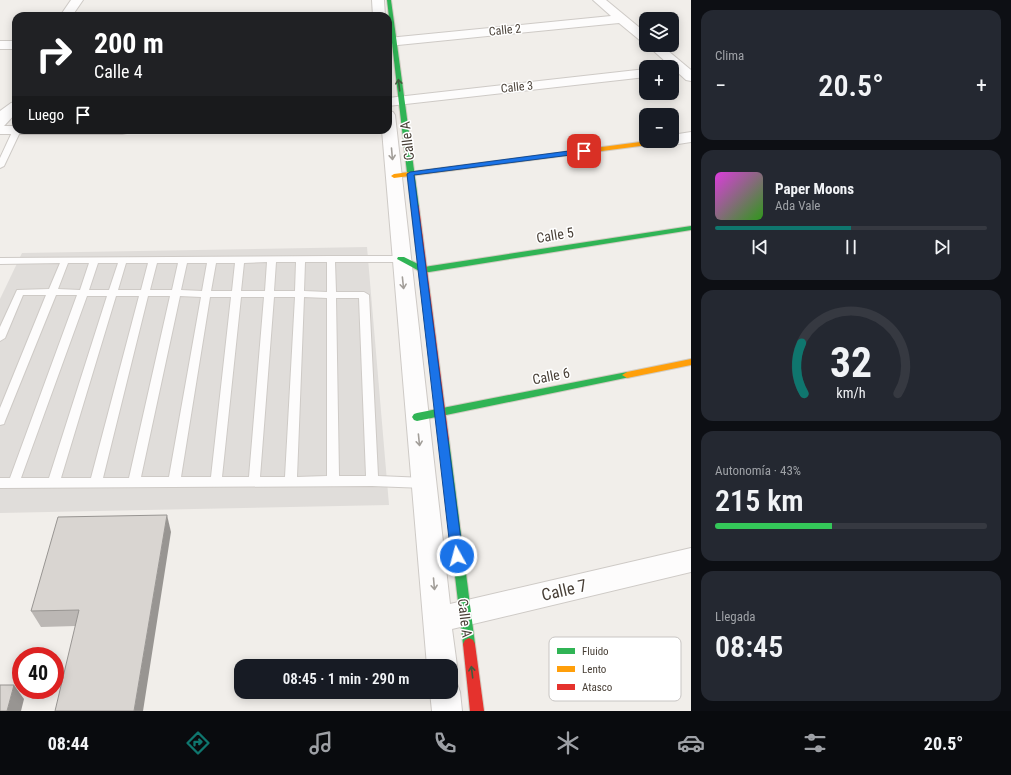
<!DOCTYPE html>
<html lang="es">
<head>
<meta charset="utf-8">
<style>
	body { margin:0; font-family:"Roboto Condensed",sans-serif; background:#242831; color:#f1f3f6; height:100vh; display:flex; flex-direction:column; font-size:15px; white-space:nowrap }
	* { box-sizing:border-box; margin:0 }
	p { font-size:13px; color:#9ea1a6 }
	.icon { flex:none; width:22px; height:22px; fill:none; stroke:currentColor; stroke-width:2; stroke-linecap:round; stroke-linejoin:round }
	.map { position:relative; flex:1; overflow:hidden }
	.sheet { display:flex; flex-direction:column; gap:10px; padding:10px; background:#0d0f14; width:320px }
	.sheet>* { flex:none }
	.banner { position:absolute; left:12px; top:12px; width:380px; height:122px; border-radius:12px; box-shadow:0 2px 10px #0003; background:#202124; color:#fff; overflow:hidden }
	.buttons { position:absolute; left:639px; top:12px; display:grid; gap:8px }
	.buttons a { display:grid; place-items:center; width:40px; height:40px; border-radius:8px; background:#171b24; box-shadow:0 2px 10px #0003; font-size:20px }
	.speed { position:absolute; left:12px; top:647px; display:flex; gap:8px; font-size:20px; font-weight:700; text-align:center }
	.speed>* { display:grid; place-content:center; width:52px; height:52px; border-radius:50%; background:#171b24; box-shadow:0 2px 10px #0003; line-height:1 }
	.speed .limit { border:6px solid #d22; background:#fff; color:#111 }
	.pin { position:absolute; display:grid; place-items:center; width:34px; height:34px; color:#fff; margin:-17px; border-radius:8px; box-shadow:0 2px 6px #0006 }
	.me { position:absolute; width:44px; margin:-22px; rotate:353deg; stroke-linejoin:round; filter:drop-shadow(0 0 3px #0008) }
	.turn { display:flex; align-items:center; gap:14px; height:84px; padding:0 16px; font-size:18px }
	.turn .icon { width:52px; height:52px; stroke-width:2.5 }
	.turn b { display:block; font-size:28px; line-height:34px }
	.then { display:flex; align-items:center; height:38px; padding:0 16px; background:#0003; gap:8px; font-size:15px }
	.big { font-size:30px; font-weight:600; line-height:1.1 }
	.sheet .card { flex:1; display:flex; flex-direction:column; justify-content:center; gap:6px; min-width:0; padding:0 14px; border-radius:12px; background:#242831 }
	.sheet .dial { align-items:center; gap:0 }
	.dial svg { height:104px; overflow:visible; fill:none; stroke:#363941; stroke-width:7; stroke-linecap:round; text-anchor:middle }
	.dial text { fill:#f1f3f6; stroke:none }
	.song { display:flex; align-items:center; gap:12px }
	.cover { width:48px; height:48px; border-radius:6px; background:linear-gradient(135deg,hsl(300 70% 55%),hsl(110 70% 35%)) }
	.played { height:4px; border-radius:2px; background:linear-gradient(90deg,#0f766e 50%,#363941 50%) }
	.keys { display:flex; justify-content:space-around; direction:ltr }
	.heat { display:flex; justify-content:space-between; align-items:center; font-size:22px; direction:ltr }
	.charge { height:6px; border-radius:3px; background:linear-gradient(90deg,#34c759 43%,#363941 0) }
	.trip { position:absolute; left:234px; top:659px; width:224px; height:40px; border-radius:12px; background:#171b24; box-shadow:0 2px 10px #0003; font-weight:600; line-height:40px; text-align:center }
	.tabs { display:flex; height:64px; justify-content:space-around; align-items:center; background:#090b0e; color:#9ea1a6 }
	.tabs .icon { width:28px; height:28px }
	.tabs .current { color:#0f766e }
	.tabs b { font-size:18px; color:#f1f3f6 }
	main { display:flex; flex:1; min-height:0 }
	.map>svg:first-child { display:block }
	.parking { fill:#e0ddda }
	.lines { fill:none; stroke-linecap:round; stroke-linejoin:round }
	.lane-casing { stroke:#cecac6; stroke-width:2 }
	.street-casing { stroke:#cecac6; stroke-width:2 }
	.fast-casing { stroke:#d2ccc2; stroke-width:2 }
	.slow-casing { stroke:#d2ccc2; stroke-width:2 }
	.jam-casing { stroke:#d2ccc2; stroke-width:2 }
	.lane { fill:#fdfcfc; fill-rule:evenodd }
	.street { fill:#fdfcfc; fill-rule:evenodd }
	.fast { fill:#30b455; fill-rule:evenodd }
	.slow { fill:#ff9f0a; fill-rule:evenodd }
	.jam { fill:#e5322d; fill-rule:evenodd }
	.wall { fill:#bbb7b4 }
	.shaded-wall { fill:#989592 }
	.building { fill:#d9d5d1; stroke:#989592 }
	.oneway { stroke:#425c3e }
	.oneway2 { stroke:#a29e99 }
	.route { fill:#1a73e8; stroke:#114b97 }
	.labels { text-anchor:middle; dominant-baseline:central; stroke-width:3; stroke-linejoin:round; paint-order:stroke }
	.far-street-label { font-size:12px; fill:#483f36; stroke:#fff }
	.street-label { font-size:14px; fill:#483f36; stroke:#fff }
	.near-street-label { font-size:17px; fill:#483f36; stroke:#fff }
	.key { fill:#fff; stroke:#c8c5c3; stroke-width:1 }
	.key-label { font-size:11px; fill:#483f36 }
</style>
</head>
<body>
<main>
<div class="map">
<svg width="691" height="711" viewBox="0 0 691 711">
	<rect width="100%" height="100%" fill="#f1eeea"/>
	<polygon class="parking" points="367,247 389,505 0,513 0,299 22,253"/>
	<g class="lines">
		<g class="lane-casing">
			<g id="lane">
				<polygon points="16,128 16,130 21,130 4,166 0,168 0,158 13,130"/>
				<path d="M331 256H401L405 259 401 262H335L336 292H364L369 295 378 476 425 478 429 480 431 483 429 486 425 488 372 486 0 488V478H10L77 295H56L5 421 4 424 0 425V408L46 295H23L5 338 0 341V327L17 290 49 289 60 263 0 264V258ZM267 262 265 291H241L244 263ZM276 262H296L295 291H274ZM305 262H327V292L304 291ZM68 263H89L80 290 58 289ZM98 263H118L109 290H89ZM126 263H148L141 290H118ZM157 263H178L172 290H150ZM187 263H207L202 291 181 290ZM216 263H235L232 291H211ZM87 296H107L49 478H21ZM116 296H139L91 478H61ZM148 296H170L129 478H103ZM180 296 201 297 169 477H141ZM210 297H231L211 477H181ZM241 297H264L249 477H222ZM274 297H295L285 477H260ZM304 297 327 298V476L297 477ZM336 298H359L366 476H339Z"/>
			</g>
		</g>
		<g class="street-casing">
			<g id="street">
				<polygon points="71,0 83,0 72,16 60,16"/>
				<polygon points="372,0 384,0 385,16 373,16"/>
				<polygon points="593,0 606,0 646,33 646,43 642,42 619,23 388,46 388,38 611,16"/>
				<rect x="0" y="41" width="16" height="8"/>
				<polygon points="647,45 661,45 691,70 691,81 686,80"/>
				<polygon points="646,69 646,77 388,106 388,98"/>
				<polygon points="16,102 16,113 4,126 16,126 16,130 129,130 127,133 122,134 0,134 0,111 11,103"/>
				<polygon points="388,111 393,112 395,115 450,604 691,548 691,572 452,629 457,666 451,677 451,666 427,666 382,130 388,130"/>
				<polygon points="691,132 691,142 672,145 667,143 665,141 672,141 672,135"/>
				<polygon points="451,679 456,681 460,692 462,711 432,711 430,692 451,692"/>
			</g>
		</g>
		<g class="fast-casing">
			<g id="fast">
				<polygon points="387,0 391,0 419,207 415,209 411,207"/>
				<polygon points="691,226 691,230 423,273 397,259 398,257 404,257 424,267"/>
				<polygon points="627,372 630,373 632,375 630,377 417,421 414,420 412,417 414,414 417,413"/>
				<polygon points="444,436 448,437 449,440 475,644 473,648 469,650 465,648 463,644 439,440 440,437"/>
			</g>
		</g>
		<g class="slow-casing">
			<g id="slow">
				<polygon points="648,141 666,141 663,143 394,178 391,176 394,174"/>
				<polygon points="691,359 691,365 627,378 622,375 627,372"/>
			</g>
		</g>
		<g class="jam-casing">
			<g id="jam">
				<polygon points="412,205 418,205 419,207 449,440 448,443 444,444 440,443 439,440 411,207"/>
				<polygon points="469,638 473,640 475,644 484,711 470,711 463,644 465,640"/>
			</g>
		</g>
		<use href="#lane" class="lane"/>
		<use href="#street" class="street"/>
		<use href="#fast" class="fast"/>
		<use href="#slow" class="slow"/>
		<use href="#jam" class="jam"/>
	</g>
	<polygon class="wall" points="171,532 76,626 41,627 31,611"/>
	<g class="shaded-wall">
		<polygon points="167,515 171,532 143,711 134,711"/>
		<polygon points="14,685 24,699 21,711 7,711"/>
	</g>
	<g class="building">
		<polygon points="167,515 134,711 55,711 79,610 31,611 58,517"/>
		<polygon points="0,685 14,685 7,711 0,711"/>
	</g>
	<defs><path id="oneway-shaft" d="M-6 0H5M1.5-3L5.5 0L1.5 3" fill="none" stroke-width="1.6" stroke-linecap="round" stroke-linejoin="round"/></defs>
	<g class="oneway">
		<use href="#oneway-shaft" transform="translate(399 85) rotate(-97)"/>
		<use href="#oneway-shaft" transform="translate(472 672) rotate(-97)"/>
	</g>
	<g class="oneway2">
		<use href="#oneway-shaft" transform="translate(392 154) rotate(85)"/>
		<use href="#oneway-shaft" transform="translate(403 283) rotate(84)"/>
		<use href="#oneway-shaft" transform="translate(419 440) rotate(84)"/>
		<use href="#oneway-shaft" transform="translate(434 584) rotate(85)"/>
	</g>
	<polygon class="route" points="584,149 586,150 586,153 414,175 463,556 461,559 457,561 453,559 451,556 407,174 410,172"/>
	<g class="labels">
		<g class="far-street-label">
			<text transform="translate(505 30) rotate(-6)">Calle 2</text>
			<text transform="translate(517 87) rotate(-6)">Calle 3</text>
		</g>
		<g class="street-label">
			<text transform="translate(407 141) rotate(-97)">Calle A</text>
			<text transform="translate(555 235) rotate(-9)">Calle 5</text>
			<text transform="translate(551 376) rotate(-11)">Calle 6</text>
			<text transform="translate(465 618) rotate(83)">Calle A</text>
		</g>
		<g class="near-street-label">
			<text transform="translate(564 590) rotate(-13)">Calle 7</text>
		</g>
	</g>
	<rect x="549" y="637" width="132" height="64" rx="6" class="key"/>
	<rect x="557" y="648" width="18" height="6" fill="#30b455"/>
	<rect x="557" y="666" width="18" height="6" fill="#ff9f0a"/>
	<rect x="557" y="684" width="18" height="6" fill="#e5322d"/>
	<g class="key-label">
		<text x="582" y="655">Fluido</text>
		<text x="582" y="673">Lento</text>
		<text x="582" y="691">Atasco</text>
	</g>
</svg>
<div class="buttons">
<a><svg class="icon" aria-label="layers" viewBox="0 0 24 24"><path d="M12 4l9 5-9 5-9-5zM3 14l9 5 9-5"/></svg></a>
<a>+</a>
<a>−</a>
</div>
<div class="speed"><div class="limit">40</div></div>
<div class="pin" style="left:584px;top:151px;background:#d93025"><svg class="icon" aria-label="arrive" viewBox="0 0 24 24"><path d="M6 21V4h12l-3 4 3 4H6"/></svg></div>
<svg class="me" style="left:457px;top:556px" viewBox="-20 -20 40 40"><circle r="17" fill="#1a73e8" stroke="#fff" stroke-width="3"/><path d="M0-11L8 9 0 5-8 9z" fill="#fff"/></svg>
<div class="trip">08:45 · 1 min · 290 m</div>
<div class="banner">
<div class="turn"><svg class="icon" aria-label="right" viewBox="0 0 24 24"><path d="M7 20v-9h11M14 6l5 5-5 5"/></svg><div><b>200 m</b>Calle 4</div></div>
<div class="then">Luego<svg class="icon" aria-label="arrive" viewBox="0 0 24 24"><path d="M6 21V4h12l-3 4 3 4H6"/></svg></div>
</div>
</div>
<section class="sheet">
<div class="card"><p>Clima</p>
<div class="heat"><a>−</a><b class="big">20.5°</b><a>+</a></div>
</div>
<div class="card">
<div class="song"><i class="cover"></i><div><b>Paper Moons</b><p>Ada Vale</p></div></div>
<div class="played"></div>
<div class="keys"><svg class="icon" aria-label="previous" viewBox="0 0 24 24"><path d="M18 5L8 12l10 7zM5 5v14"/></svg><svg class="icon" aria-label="pause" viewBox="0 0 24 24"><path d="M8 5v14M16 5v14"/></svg><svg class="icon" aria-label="next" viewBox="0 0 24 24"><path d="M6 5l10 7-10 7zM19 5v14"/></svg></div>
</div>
<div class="card dial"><svg viewBox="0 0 100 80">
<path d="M14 69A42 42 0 1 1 86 69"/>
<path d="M14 69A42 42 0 0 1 12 30" stroke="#0f766e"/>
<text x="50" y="56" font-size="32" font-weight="700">32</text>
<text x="50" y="72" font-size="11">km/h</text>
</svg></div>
<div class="card"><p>Autonomía · 43%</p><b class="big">215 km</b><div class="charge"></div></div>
<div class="card"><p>Llegada</p><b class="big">08:45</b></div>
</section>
</main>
<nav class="tabs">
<b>08:44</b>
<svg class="icon current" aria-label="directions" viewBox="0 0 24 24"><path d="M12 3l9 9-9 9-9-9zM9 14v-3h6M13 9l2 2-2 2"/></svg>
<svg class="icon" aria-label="music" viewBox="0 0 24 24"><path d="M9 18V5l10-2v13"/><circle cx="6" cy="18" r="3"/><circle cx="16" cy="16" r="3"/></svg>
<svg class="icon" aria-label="phone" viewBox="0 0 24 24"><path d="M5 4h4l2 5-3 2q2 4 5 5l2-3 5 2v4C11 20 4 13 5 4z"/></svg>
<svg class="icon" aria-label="climate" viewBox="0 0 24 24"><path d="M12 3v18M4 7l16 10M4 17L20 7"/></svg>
<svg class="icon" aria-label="car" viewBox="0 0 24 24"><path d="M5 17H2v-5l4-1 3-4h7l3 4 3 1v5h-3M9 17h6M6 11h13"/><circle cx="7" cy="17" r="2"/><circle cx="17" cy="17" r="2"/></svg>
<svg class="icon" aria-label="filters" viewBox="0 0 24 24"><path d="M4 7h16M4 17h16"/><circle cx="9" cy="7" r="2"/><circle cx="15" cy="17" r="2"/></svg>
<b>20.5°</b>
</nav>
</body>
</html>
